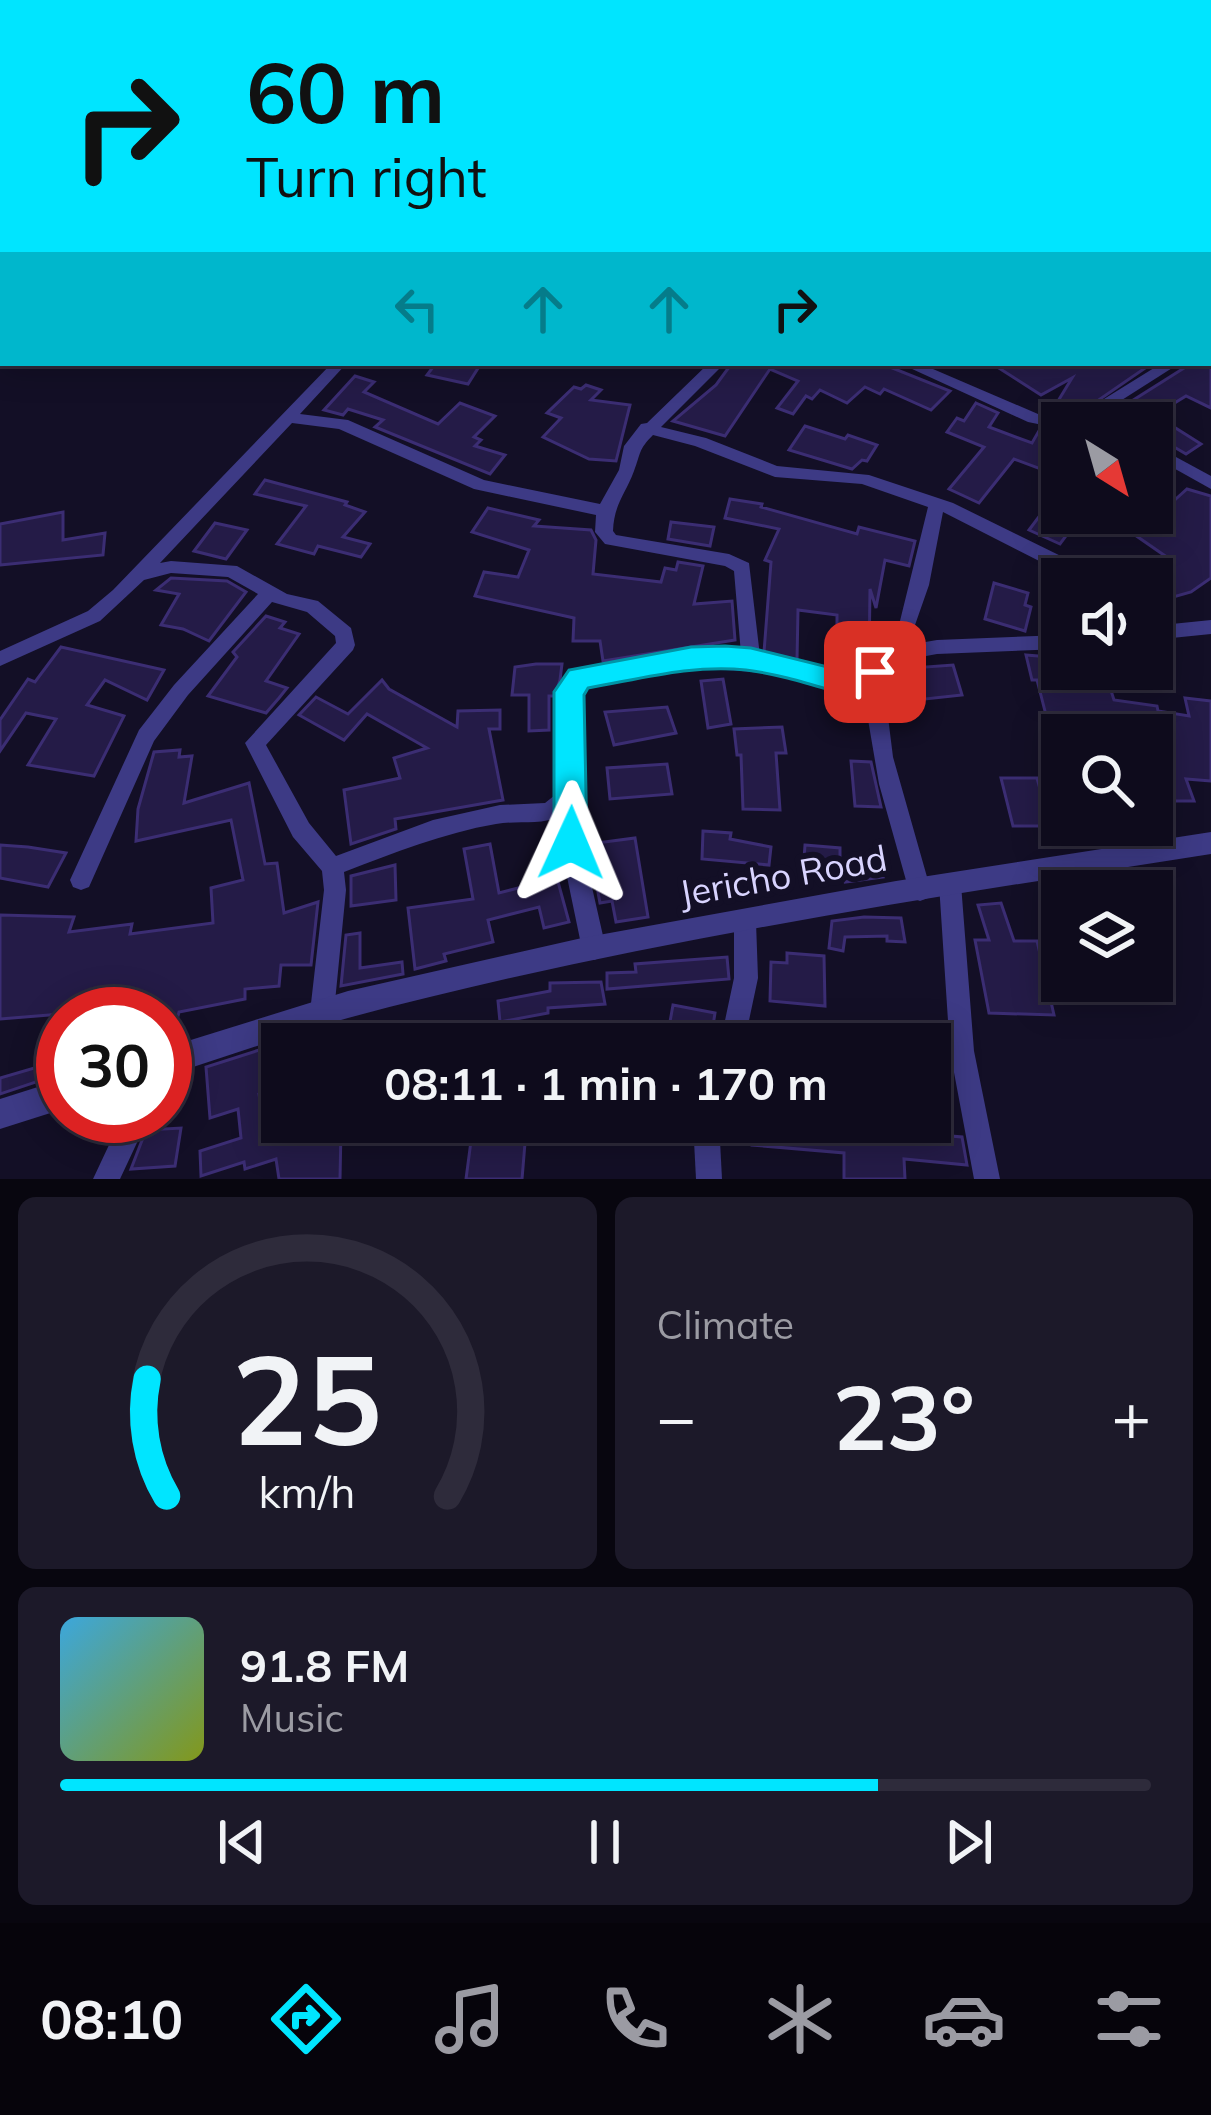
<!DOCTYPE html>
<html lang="en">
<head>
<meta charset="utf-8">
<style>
	body { margin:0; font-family:Mulish,sans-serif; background:#1c1929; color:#f1f3f6; height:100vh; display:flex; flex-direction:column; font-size:45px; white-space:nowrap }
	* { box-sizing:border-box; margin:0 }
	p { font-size:39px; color:#9b9ba3 }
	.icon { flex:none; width:66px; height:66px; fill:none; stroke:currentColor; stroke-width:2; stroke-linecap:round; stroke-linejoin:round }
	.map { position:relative; height:1179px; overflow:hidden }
	.details { display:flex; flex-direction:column; gap:18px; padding:18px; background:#08060f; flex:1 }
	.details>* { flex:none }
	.top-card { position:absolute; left:0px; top:0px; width:1212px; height:366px; box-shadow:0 6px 30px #0003,0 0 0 3px #2e2b3b; background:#00e5ff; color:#111; overflow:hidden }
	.needle { width:78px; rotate:143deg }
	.controls { position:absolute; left:1041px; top:402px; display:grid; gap:24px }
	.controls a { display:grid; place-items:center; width:132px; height:132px; border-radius:0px; background:#0e0b1c; box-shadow:0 6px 30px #0003,0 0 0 3px #2e2b3b; font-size:60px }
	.speed { position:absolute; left:36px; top:987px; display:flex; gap:24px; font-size:60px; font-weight:700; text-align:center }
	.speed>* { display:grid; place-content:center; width:156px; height:156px; border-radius:50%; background:#0e0b1c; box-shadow:0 6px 30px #0003,0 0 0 3px #2e2b3b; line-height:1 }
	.speed .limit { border:18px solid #d22; background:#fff; color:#111 }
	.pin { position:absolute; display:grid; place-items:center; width:102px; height:102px; color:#fff; margin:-51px; border-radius:24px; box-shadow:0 6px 18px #0006 }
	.me { position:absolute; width:132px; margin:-66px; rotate:1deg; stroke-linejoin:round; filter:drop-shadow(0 0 9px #0008) }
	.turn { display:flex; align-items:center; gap:42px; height:252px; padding:0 48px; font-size:54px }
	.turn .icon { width:156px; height:156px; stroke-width:2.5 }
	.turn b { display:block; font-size:84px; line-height:102px }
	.lanes { display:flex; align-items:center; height:114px; padding:0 48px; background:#0003; justify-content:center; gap:60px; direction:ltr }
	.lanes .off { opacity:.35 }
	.big { font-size:90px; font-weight:700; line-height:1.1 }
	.details .tile { flex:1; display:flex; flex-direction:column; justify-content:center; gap:18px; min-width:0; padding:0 42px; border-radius:18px; background:#1c1929 }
	.details .dial { align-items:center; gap:0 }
	.dial svg { height:312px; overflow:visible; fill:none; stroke:#2e2b3b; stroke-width:7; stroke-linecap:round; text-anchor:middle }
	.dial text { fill:#f1f3f6; stroke:none }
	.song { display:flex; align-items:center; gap:36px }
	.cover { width:144px; height:144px; border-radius:18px; background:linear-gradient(135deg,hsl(200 70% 55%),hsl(70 70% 35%)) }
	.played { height:12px; border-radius:6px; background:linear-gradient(90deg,#00e5ff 75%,#2e2b3b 75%) }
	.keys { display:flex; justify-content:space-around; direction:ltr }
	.heat { display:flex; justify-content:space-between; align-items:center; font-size:66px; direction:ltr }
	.details .tiles { flex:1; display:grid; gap:18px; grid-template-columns:1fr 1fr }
	.tile:last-child { grid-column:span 2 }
	.trip { position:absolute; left:261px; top:1023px; width:690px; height:120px; border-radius:0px; background:#0e0b1c; box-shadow:0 6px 30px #0003,0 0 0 3px #2e2b3b; font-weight:700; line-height:120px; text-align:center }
	.tab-bar { display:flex; height:192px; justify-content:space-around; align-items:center; background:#06040b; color:#9b9ba3 }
	.tab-bar .icon { width:84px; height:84px }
	.tab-bar .current { color:#00e5ff }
	.tab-bar b { font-size:54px; color:#f1f3f6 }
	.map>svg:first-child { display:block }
	.building { fill:#241b47; stroke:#3b2d73; stroke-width:3 }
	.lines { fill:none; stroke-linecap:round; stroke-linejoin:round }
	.minor { fill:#3d3a85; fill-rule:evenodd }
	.tertiary { fill:#3d3a85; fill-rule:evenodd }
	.route { fill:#00e5ff; stroke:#0095a6; stroke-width:3 }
	.labels { text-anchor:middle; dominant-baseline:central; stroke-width:12; stroke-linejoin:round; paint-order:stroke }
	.near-street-label { font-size:36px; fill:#d9d4ff; stroke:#130f26 }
</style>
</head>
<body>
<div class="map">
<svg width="1211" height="1179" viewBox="0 0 1211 1179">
	<rect width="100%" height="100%" fill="#130f26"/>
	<g class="building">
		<polygon points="436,363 469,363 480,365 468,384 427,375"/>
		<polygon points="732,363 880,363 950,391 931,410 884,389 880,394 865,387 847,403 820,390 812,399 806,396 793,414 777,408 798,381 770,369 725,436 673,421 716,385"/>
		<polygon points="991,363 1149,363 1151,364 1090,406 1085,403 1067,414 1055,406 1072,378 1041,395"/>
		<polygon points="1192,363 1211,363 1211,408 1186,396 1155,415 1201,444 1186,454 1152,434 1152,423 1120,423 1108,416"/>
		<polygon points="355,376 374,382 364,392 438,424 460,403 495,416 474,437 481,440 475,446 505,455 490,474 375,427 383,420 348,409 343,415 324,410"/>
		<polygon points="586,385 601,390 591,400 630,405 616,461 589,459 543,437 561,418 547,413 574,387 581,389"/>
		<polygon points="976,403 998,413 989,427 1032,443 1040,429 1062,437 1062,446 1046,471 1014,459 979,503 949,489 984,447 947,432 957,418 964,421"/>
		<polygon points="805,426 845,439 848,435 877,445 867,461 862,460 852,469 789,450"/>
		<polygon points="265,480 347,502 345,505 365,512 343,537 370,544 361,557 318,546 314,554 277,544 306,506 255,494"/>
		<polygon points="1062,486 1062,513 1083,513 1060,544 1029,530"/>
		<polygon points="1187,489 1211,496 1211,578 1191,592 1152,603 1152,585 1161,579 1118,579 1118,574 1171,560 1122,526 1143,513 1167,507"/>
		<polygon points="730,499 762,504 761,507 857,534 859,527 915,541 909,566 885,560 876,608 870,589 869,661 862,668 828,664 829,646 837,647 837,615 798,610 797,660 764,652 771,562 765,560 779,529 725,518"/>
		<polygon points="488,508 539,520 534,526 591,530 596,540 593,574 661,582 665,568 676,570 678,562 703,566 694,604 732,601 735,640 603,661 600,641 573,641 574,618 475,596 484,572 518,577 529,550 472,532"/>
		<polygon points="63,512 63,540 105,533 103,555 0,565 0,524"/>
		<polygon points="671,522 714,527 710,546 668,539"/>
		<polygon points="215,523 247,530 226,559 194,551"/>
		<polygon points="171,578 227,581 246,592 209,641 183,629 161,625 179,594 156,590"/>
		<polygon points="994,583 1028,593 1025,605 1031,607 1025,631 985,619"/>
		<polygon points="266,616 285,622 280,628 299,634 266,681 287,688 279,698 266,713 208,696 237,657 233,652"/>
		<polygon points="61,647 164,670 147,700 105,680 87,705 124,716 94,776 28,765 56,719 26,713 0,751 0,720 28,679 35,682"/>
		<polygon points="1026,655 1062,658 1062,669 1073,669 1074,674 1106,675 1114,700 1157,706 1158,711 1189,716 1185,698 1211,701 1211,781 1186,779 1194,801 1159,801 1152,781 1152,733 1076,731 1078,735 1062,735 1059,778 1040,719 1047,719 1037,680 1032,680"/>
		<polygon points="536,664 562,664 560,680 555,696 549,696 549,730 529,731 529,695 512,695 515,667"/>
		<polygon points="953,665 962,695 907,701 897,669"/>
		<polygon points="723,679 731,724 708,728 701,681"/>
		<polygon points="382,680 389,689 457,727 458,711 500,710 500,729 489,729 503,800 395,819 396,829 351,844 344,790 400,778 394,758 427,748 367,714 344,740 299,715 316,697 348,714"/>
		<polygon points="667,707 676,733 614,745 605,712"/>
		<polygon points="782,727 786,753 776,753 780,810 743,809 741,755 737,755 734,729"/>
		<polygon points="180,750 179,757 192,756 184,803 249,783 265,864 277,863 284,913 318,902 311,965 281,965 279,986 245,989 245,999 179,1012 178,1016 135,1014 136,1008 0,1019 0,915 74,917 69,932 132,924 130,934 213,923 211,888 243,880 231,820 136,841 138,809 154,752"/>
		<polygon points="851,761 871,762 881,807 855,806"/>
		<polygon points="667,764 672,794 610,799 607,768"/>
		<polygon points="1001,778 1037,778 1050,826 1013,826"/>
		<polygon points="703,831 731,833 730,839 771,847 769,865 702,859"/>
		<polygon points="635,838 648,917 616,922 612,901 600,903 589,844"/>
		<polygon points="490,844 499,893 557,878 569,922 544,928 539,907 488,920 493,942 444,954 446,961 415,969 408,908 473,899 464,849"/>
		<polygon points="0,845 28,847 66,853 48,887 0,878"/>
		<polygon points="805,845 840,848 840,862 878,860 883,877 845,882 843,877 803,873"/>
		<polygon points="395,865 396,900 351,906 351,876"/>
		<polygon points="1001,903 1014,941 1037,941 1054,1015 989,1013 975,940 989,940 978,905"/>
		<polygon points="864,917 901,918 905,942 887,941 887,936 845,937 843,951 829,948 832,921"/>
		<polygon points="360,933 360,968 402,962 403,974 341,986 346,935"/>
		<polygon points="787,953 824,956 825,1006 770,1001 771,962 787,963"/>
		<polygon points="727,957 729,979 607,989 607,973 636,972 635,964"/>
		<polygon points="601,982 605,1004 548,1008 548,1013 500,1022 498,1001 550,991 550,983"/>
		<polygon points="673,1005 715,1013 710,1044 666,1044"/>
		<polygon points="275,1045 281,1088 259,1094 264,1129 286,1122 310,1122 312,1135 341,1129 340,1179 279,1179 276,1159 245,1169 244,1162 201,1176 200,1151 241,1138 238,1109 210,1118 206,1067"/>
		<polygon points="48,1064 48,1078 0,1094 0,1078"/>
		<polygon points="752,1122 892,1122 892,1131 962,1137 967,1165 904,1159 905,1179 844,1179 844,1153 752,1145"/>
		<polygon points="181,1128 175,1166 131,1169 146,1130"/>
		<polygon points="471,1141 525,1143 522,1179 466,1179"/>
	</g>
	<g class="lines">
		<g class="minor">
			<polygon points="799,0 816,0 821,3 804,3"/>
			<polygon points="952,0 966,0 962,3 948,3"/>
			<polygon points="992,0 1008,0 1013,3 997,3"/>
			<rect x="1209" y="57" width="2" height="7"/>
			<polygon points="1209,142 1211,143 1211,151 1209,150"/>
			<polygon points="3,166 3,174 0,175 0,167"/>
			<polygon points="1209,197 1211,198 1211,206 1209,205"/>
			<path d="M332 363H347L300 414 348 420 484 480 600 504 619 470 624 446 641 424 647 423 709 363H725L661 427 706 438 777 466 869 475 953 503 1069 560 1072 565 1069 570H1057L943 512 929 585 908 645 937 640 1062 635V649L937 654 899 661 883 677 893 757 931 891 928 898 920 901 912 898 909 891 879 784 864 696C785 673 720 662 638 675 619 678 600 680 582 686L579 692 582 843 606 949 602 957 594 960 586 957 582 949 560 843V816C541 826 517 820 496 824 443 833 394 853 344 872L346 890 334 1012 330 1020 322 1024 314 1020 310 1012 324 890 322 871 293 837 245 743 336 643 335 636 307 612 272 602 188 695 154 741 89 887 81 890 73 887 70 880 139 730 174 685 258 594 228 577 171 573 144 580 100 621 0 666V651L88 611 113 590ZM292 423 339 429 474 489 596 515 595 532 605 544 725 566 734 571 741 654C686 649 620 656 568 676L559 692 560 791 545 803 500 805 433 820 336 856 309 823 266 745 353 650 355 645 351 628 318 601 287 594 237 566 171 561 160 563ZM653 435 695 446 775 477 862 484 928 507 899 625 886 650 866 670 864 681 760 656 749 563 729 554 616 535 613 531C614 504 625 495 634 471 641 453 638 450 653 435Z"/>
			<polygon points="899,363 919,363 1038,414 1069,423 1062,423 1062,429 1028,422"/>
			<polygon points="1162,363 1180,363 1114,405 1095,423 1078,423 1104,399"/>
			<polygon points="1152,444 1211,476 1211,489 1152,456"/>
			<polygon points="1211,620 1211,634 1152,640 1152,626"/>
			<polygon points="950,874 958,877 961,884 974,1051 1000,1179 974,1179 950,1051 939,884 942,877"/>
			<polygon points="745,911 753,915 756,922 758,978 744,1044 720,1044 734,978 734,922 737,915"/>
			<polygon points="116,1116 142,1116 142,1132 120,1179 93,1179 116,1130"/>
			<polygon points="693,1122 719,1122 722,1179 696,1179"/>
		</g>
		<g class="tertiary">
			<path d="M1211 832V854C922 899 631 942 348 1018 286 1035 226 1057 165 1076V1048L348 991 582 938 896 881Z"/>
			<polygon points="63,1079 63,1109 0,1129 0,1099"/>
		</g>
	</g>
	<path class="route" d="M725 646 751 648 860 675 865 664H885C891 675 889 687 883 699L873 702C832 692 788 675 746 670 693 664 640 679 588 688L584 695 587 843 582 853 571 858 559 853 554 843V692L569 670 691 647Z"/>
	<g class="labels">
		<g class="near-street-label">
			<text transform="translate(783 875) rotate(-10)">Jericho Road</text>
		</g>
	</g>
</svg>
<div class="controls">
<a><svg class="needle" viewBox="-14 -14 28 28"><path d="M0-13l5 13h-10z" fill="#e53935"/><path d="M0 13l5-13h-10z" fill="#9b9ba3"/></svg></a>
<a><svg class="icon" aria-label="sound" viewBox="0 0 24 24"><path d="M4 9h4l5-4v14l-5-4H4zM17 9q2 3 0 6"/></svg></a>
<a><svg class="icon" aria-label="search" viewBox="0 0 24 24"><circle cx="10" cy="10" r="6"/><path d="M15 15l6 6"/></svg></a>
<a><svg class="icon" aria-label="layers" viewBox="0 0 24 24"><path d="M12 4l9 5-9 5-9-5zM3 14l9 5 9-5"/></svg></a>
</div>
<div class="speed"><div class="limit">30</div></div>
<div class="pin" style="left:875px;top:672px;background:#d93025"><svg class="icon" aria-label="arrive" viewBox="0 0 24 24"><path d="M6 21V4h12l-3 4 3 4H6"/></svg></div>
<svg class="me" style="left:571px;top:843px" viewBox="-20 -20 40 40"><path d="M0-17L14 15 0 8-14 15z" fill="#00e5ff" stroke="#fff" stroke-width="4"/></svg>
<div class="trip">08:11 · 1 min · 170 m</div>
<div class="top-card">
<div class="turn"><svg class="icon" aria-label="right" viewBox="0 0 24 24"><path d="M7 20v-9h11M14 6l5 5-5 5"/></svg><div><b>60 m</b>Turn right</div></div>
<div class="lanes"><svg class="icon off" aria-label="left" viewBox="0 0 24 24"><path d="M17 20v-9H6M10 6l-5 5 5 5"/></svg><svg class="icon off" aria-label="ahead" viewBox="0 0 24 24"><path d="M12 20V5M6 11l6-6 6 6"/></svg><svg class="icon off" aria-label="ahead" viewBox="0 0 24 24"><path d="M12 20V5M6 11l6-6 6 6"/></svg><svg class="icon" aria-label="right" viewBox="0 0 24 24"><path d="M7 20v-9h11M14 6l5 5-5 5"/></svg></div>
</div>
</div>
<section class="details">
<div class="tiles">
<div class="tile dial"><svg viewBox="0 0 100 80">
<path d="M14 69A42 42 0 1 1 86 69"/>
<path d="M14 69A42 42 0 0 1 9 39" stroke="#00e5ff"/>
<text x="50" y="56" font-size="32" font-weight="700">25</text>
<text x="50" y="72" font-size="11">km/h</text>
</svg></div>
<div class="tile"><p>Climate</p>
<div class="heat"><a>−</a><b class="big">23°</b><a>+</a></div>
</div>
<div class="tile">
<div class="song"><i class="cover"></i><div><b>91.8 FM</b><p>Music</p></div></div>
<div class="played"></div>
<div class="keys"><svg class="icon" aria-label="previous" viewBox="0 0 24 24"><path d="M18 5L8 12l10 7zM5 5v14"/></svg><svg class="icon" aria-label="pause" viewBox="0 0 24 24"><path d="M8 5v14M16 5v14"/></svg><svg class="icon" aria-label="next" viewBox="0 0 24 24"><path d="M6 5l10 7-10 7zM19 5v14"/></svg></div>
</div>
</div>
</section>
<nav class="tab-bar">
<b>08:10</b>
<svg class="icon current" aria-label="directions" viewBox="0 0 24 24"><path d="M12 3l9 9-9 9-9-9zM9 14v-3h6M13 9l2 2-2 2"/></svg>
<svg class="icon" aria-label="music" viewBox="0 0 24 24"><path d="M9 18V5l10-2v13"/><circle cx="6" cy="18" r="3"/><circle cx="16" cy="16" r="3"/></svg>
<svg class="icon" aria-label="phone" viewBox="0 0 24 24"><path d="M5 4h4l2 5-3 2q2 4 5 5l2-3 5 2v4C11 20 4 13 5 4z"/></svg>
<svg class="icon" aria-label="climate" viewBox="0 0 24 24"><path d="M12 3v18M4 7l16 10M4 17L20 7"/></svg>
<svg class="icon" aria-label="car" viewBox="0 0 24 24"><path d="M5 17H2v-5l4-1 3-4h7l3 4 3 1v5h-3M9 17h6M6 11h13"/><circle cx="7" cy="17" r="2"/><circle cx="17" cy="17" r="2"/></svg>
<svg class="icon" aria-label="filters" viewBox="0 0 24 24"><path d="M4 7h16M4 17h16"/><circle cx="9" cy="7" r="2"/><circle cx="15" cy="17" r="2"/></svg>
</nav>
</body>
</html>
